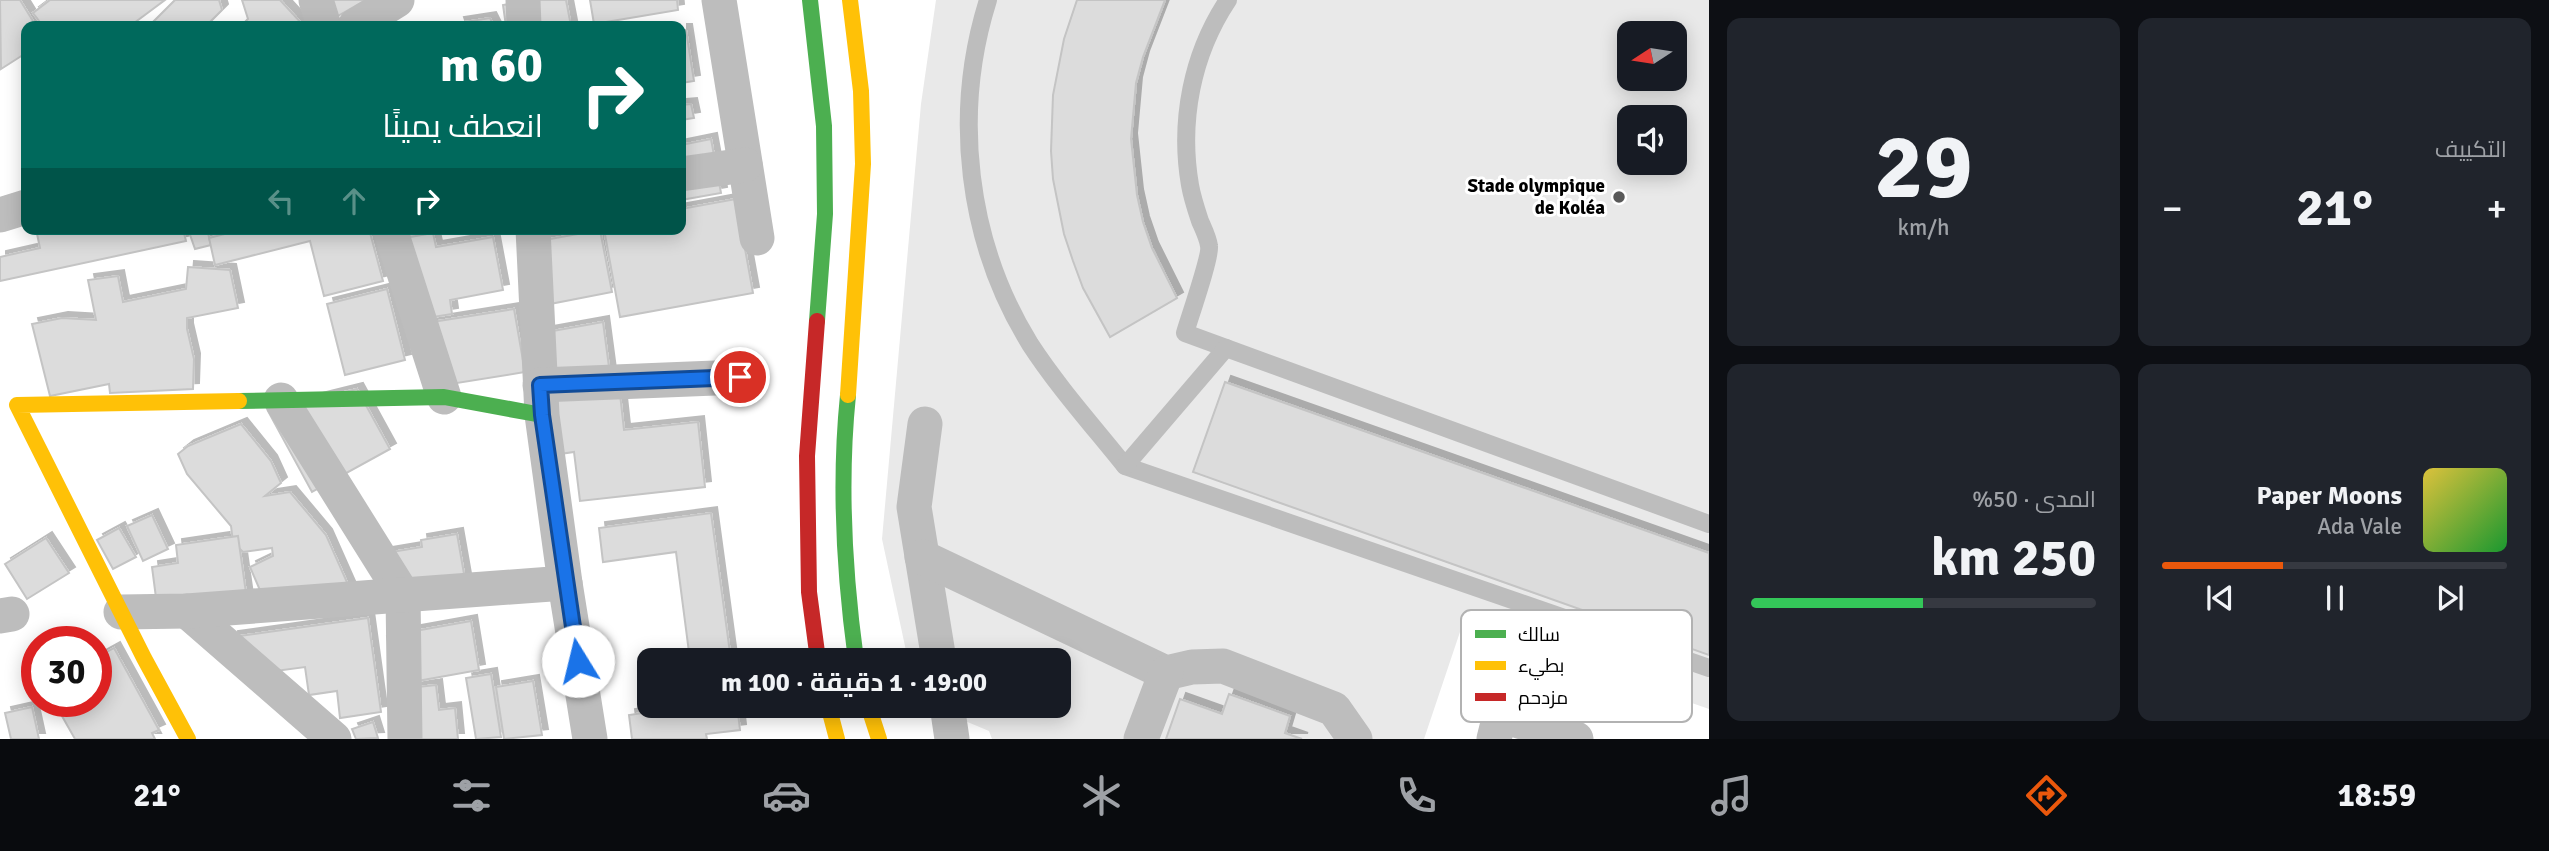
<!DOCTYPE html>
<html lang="ar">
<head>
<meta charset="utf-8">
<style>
	body { margin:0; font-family:Signika,Cairo,sans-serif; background:#20242c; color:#f1f3f6; direction:rtl; height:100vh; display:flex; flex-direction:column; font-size:26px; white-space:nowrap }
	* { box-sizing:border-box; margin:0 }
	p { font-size:23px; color:#9ea1a6 }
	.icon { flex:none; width:38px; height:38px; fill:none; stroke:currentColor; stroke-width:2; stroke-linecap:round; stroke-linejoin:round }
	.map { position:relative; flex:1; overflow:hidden; direction:ltr }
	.sheet { display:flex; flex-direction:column; gap:18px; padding:18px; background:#0d0f14; width:840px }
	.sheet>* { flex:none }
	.top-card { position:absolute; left:21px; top:21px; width:665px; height:214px; border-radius:14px; box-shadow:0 4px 18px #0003; direction:rtl; background:#00695c; color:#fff; overflow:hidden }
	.needle { width:46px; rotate:258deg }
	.tools { position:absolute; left:1617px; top:21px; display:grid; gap:14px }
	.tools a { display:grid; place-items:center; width:70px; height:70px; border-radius:14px; background:#171b24; box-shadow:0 4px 18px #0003; font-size:35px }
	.speed { position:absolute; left:21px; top:626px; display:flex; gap:14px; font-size:35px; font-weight:700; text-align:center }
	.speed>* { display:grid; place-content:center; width:91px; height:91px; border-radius:50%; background:#171b24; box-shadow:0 4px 18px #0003; line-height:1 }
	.speed .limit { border:10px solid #d22; background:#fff; color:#111 }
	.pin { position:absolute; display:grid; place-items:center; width:60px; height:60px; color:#fff; margin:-30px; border:4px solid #fff; border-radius:50%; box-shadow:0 2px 7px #0007 }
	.me { position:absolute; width:77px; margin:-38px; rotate:351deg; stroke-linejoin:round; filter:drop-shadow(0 0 5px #0008) }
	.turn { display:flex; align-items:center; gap:24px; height:147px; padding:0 28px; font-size:32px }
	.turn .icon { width:91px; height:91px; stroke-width:2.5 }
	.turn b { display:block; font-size:49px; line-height:60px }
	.lanes { display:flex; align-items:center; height:66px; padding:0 28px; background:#0003; justify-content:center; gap:35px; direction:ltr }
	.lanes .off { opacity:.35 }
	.big { font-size:52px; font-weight:700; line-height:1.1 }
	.sheet .card { flex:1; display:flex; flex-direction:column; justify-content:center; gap:10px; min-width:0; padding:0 24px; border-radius:14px; background:#20242c }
	.sheet .dial { align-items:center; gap:0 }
	.dial b { font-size:91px; line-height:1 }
	.song { display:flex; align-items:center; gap:21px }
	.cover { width:84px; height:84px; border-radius:10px; background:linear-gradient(135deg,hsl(50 70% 55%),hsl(130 70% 35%)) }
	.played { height:7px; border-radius:4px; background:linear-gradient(90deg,#ea580c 35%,#363941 35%) }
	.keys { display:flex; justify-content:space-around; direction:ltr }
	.heat { display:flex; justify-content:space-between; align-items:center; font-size:38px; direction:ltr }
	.charge { height:10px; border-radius:5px; background:linear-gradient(90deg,#34c759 50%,#363941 0) }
	.sheet .tiles { flex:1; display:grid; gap:18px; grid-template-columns:repeat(2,1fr) }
	.trip { position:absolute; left:637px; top:648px; width:434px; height:70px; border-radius:14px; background:#171b24; box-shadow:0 4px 18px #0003; font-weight:700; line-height:70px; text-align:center; direction:rtl }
	.tabs { display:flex; height:112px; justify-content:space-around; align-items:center; background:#090b0e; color:#9ea1a6 }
	.tabs .icon { width:49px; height:49px }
	.tabs .on { color:#ea580c }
	.tabs b { font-size:32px; color:#f1f3f6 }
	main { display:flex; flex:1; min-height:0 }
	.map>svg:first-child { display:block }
	.green { fill:#e9e9e9; fill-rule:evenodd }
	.building { fill:#dcdcdc; stroke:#c4c4c4; stroke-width:2; filter:url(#shadow) }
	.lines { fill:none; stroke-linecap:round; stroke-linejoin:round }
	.lane { stroke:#bdbdbd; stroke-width:18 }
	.street { stroke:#bdbdbd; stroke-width:35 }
	.fast { stroke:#4caf50; stroke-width:16 }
	.slow { stroke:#ffc107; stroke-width:16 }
	.jam { stroke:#c62828; stroke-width:16 }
	.route-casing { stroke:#114b97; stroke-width:18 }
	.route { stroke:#1a73e8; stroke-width:12 }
	.poi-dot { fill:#595959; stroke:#fff; stroke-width:2.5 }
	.labels { text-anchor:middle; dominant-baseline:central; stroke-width:6; stroke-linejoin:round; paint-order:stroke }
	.poi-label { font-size:19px; font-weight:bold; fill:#000; stroke:#fff; text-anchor:end }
	.key { fill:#fff; stroke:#b2b2b2; stroke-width:2 }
	.key-label { font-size:19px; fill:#000 }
</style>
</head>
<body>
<main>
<section class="sheet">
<div class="tiles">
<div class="card"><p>التكييف</p>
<div class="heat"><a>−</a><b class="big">21°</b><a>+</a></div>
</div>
<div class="card dial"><b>29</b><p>km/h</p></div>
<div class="card">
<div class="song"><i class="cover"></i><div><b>Paper Moons</b><p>Ada Vale</p></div></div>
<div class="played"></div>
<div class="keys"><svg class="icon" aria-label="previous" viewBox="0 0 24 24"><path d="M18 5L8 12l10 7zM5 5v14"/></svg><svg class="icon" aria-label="pause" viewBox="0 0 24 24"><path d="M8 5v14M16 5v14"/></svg><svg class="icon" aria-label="next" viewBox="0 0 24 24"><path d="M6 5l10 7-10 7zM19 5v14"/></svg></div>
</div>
<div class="card"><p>المدى · 50%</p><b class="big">250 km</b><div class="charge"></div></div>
</div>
</section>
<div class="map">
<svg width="1709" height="739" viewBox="0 0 1709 739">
	<defs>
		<filter id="shadow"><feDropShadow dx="6" dy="-6" stdDeviation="0" flood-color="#0004"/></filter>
	</defs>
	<rect width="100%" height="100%" fill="#fff"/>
	<path class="green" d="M936 0H1709V709L1463 623 1424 739H992L989 731 927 705H1059V660H908L882 539 921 104ZM1629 33H1675V79H1629ZM1629 117H1675V163H1629Z"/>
	<g class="building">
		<polygon points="0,0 20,0 36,26 26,26 26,53 1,69"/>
		<polygon points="50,0 165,0 130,26 43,26 33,13"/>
		<polygon points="175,0 219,0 222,10 206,26 149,26"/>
		<polygon points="242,0 280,0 304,26 241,26 248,19"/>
		<polygon points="308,0 366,0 322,25"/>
		<polygon points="534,0 566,0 571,26 506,26 503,5"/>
		<polygon points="590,0 677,0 678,10 594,24"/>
		<polygon points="1077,0 1165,0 1143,57 1136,83 1131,139 1137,195 1143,222 1152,248 1177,298 1110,337 1083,288 1073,261 1064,234 1053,179 1051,151 1053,95 1064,39"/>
		<polygon points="490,18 494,26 459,26 458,23"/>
		<polygon points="681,30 686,30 694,81 681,83"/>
		<polygon points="691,104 694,118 681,120 681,105"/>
		<polygon points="711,139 721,193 681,200 681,145"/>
		<polygon points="736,199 753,293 620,317 604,229 681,229 681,209"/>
		<polygon points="36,229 183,229 186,241 0,281 0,257 40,248"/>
		<polygon points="188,229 207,229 211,245 195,249"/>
		<polygon points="244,229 369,229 383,281 324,296 310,241 215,265 209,238"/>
		<polygon points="600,230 612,292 550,304 539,241"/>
		<polygon points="433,233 436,247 493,237 503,290 450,300 452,314 433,317 388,241"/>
		<polygon points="188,267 230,270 238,308 187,318 187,329 194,359 193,389 110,393 109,384 50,396 32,324 62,318 96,320 88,280 118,276 123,302 186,289"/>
		<polygon points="387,289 405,360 345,375 327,304"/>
		<polygon points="514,309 525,372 451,384 426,323"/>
		<polygon points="603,322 611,382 546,394 536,334"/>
		<polygon points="1225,382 1709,553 1709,655 1193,472"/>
		<polygon points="357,389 390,449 312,492 268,411"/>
		<polygon points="620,394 624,430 698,422 705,487 580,501 574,452 553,455 547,401"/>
		<polygon points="241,424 271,461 281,483 265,496 290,492 326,535 350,589 262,595 250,567 273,556 272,548 243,552 233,542 231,526 187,474 178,454 188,446"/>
		<polygon points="711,513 731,660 690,660 676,552 603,562 599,528"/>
		<polygon points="152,515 168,549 143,561 127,526"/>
		<polygon points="119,528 136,557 113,569 97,540"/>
		<polygon points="457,534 466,585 382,600 374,555 422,547 421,540"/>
		<polygon points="238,536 247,600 158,613 152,567 178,563 176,545"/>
		<polygon points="46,538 69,573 27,599 5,564"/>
		<polygon points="368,618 381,712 340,718 337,691 309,695 305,667 238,676 232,637"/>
		<polygon points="471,621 479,670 395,685 387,636"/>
		<polygon points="114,648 159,730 152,733 155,739 75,739 54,702 96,702 96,658"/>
		<polygon points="491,674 501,737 476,739 466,678"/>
		<polygon points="533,681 542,735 504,739 496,687"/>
		<polygon points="436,685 439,710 455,708 458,739 396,739 390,690"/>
		<polygon points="1229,694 1290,716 1285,733 1302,739 1166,739 1180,699 1222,714"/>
		<polygon points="737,705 740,730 706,734 707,739 632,739 629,715 696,705"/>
		<polygon points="32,707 39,739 11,739 5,713"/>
		<polygon points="373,722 378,738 356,739 352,729"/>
	</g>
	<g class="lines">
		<g class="lane">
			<path d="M988 0C952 114 967 242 1030 344 1058 387 1093 426 1125 466L1709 668"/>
			<path d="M1226 348 1185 333C1189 319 1211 256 1209 246 1208 238 1203 228 1200 221 1196 209 1192 197 1190 185 1179 121 1192 54 1228 0"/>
			<polyline points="1125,466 1226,348 1709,524"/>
		</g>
		<g class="street">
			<polyline points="316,0 324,26"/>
			<polyline points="523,0 524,26"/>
			<polyline points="719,0 757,238"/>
			<polyline points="355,26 397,0"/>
			<polyline points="681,174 745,165"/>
			<polyline points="0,215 26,207"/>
			<polyline points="390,229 444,397"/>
			<polyline points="533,229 542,415 565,583 590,739"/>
			<polyline points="540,385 740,377"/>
			<polyline points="281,400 403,595 405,739"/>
			<polyline points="925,424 914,507 939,660"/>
			<polyline points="922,557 1166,673 1192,667 1223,666 1334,709 1355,739"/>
			<polyline points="187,611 334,739"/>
			<polyline points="121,612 187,611 565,583"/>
			<polyline points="0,616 12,614"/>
			<polyline points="947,705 952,739"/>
			<polyline points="1141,739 1166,673"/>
			<polyline points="1494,739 1500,715 1576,739"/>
		</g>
		<g class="fast">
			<polyline points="810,0 824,126 825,214 817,321"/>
			<path d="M848 395C839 483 844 572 856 660"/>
			<polyline points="239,401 444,397 542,415"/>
		</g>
		<g class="slow">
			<polyline points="848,395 863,164 861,91 850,0"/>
			<polyline points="828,705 837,739"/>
			<polyline points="868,705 879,739"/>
			<polyline points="188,739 144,658 17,405 239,401"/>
		</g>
		<polyline class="jam" points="817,321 807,456 809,592 818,660"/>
	</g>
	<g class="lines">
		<g class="route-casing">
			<polyline id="route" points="578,661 542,415 540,385 740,377"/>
		</g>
		<use href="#route" class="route"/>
	</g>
	<circle class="poi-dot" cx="1619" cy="197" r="7"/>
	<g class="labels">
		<g class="poi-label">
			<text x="1605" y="186">Stade olympique<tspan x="1605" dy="22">de Koléa</tspan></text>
		</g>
	</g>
	<rect x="1461" y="610" width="231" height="112" rx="10" class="key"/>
	<rect x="1475" y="630" width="31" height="8" fill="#4caf50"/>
	<rect x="1475" y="661" width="31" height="9" fill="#ffc107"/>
	<rect x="1475" y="693" width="31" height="8" fill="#c62828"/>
	<g class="key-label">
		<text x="1518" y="641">سالك</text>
		<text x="1518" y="672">بطيء</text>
		<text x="1518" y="704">مزدحم</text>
	</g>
</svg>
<div class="tools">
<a><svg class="needle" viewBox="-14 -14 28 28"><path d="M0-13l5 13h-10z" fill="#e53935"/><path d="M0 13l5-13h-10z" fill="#9ea1a6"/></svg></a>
<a><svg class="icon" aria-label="sound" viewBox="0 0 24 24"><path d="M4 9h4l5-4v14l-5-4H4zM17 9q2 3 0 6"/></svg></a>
</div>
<div class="speed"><div class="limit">30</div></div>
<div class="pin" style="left:740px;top:377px;background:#d93025"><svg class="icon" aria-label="arrive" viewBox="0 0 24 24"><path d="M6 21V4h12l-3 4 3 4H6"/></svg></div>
<svg class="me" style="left:578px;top:661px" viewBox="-20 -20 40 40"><circle r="19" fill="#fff"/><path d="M0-13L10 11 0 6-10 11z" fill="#1a73e8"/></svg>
<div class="trip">19:00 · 1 دقيقة · 100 m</div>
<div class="top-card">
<div class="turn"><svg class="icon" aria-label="right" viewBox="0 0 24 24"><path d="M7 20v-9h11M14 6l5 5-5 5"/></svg><div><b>60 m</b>انعطف يمينًا</div></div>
<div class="lanes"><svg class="icon off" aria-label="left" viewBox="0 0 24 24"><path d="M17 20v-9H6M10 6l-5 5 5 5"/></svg><svg class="icon off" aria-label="ahead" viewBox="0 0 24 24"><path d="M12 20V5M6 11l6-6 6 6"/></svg><svg class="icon" aria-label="right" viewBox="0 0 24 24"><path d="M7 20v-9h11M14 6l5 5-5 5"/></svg></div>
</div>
</div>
</main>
<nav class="tabs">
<b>18:59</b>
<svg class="icon on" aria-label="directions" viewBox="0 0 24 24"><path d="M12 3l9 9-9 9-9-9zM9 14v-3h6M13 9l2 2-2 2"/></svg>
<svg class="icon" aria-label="music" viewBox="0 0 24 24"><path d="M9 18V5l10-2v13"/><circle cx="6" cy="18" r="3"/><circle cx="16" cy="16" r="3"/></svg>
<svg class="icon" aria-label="phone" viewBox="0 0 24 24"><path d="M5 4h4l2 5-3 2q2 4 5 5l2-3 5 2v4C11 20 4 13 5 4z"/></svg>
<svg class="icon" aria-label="climate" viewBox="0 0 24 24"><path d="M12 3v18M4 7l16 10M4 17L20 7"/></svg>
<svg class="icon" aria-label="car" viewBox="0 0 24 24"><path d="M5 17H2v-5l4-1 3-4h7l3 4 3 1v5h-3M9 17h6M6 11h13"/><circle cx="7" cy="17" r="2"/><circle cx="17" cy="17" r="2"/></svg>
<svg class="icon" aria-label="filters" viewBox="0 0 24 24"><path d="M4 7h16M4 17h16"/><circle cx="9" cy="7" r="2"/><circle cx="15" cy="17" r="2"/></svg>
<b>21°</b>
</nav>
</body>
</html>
